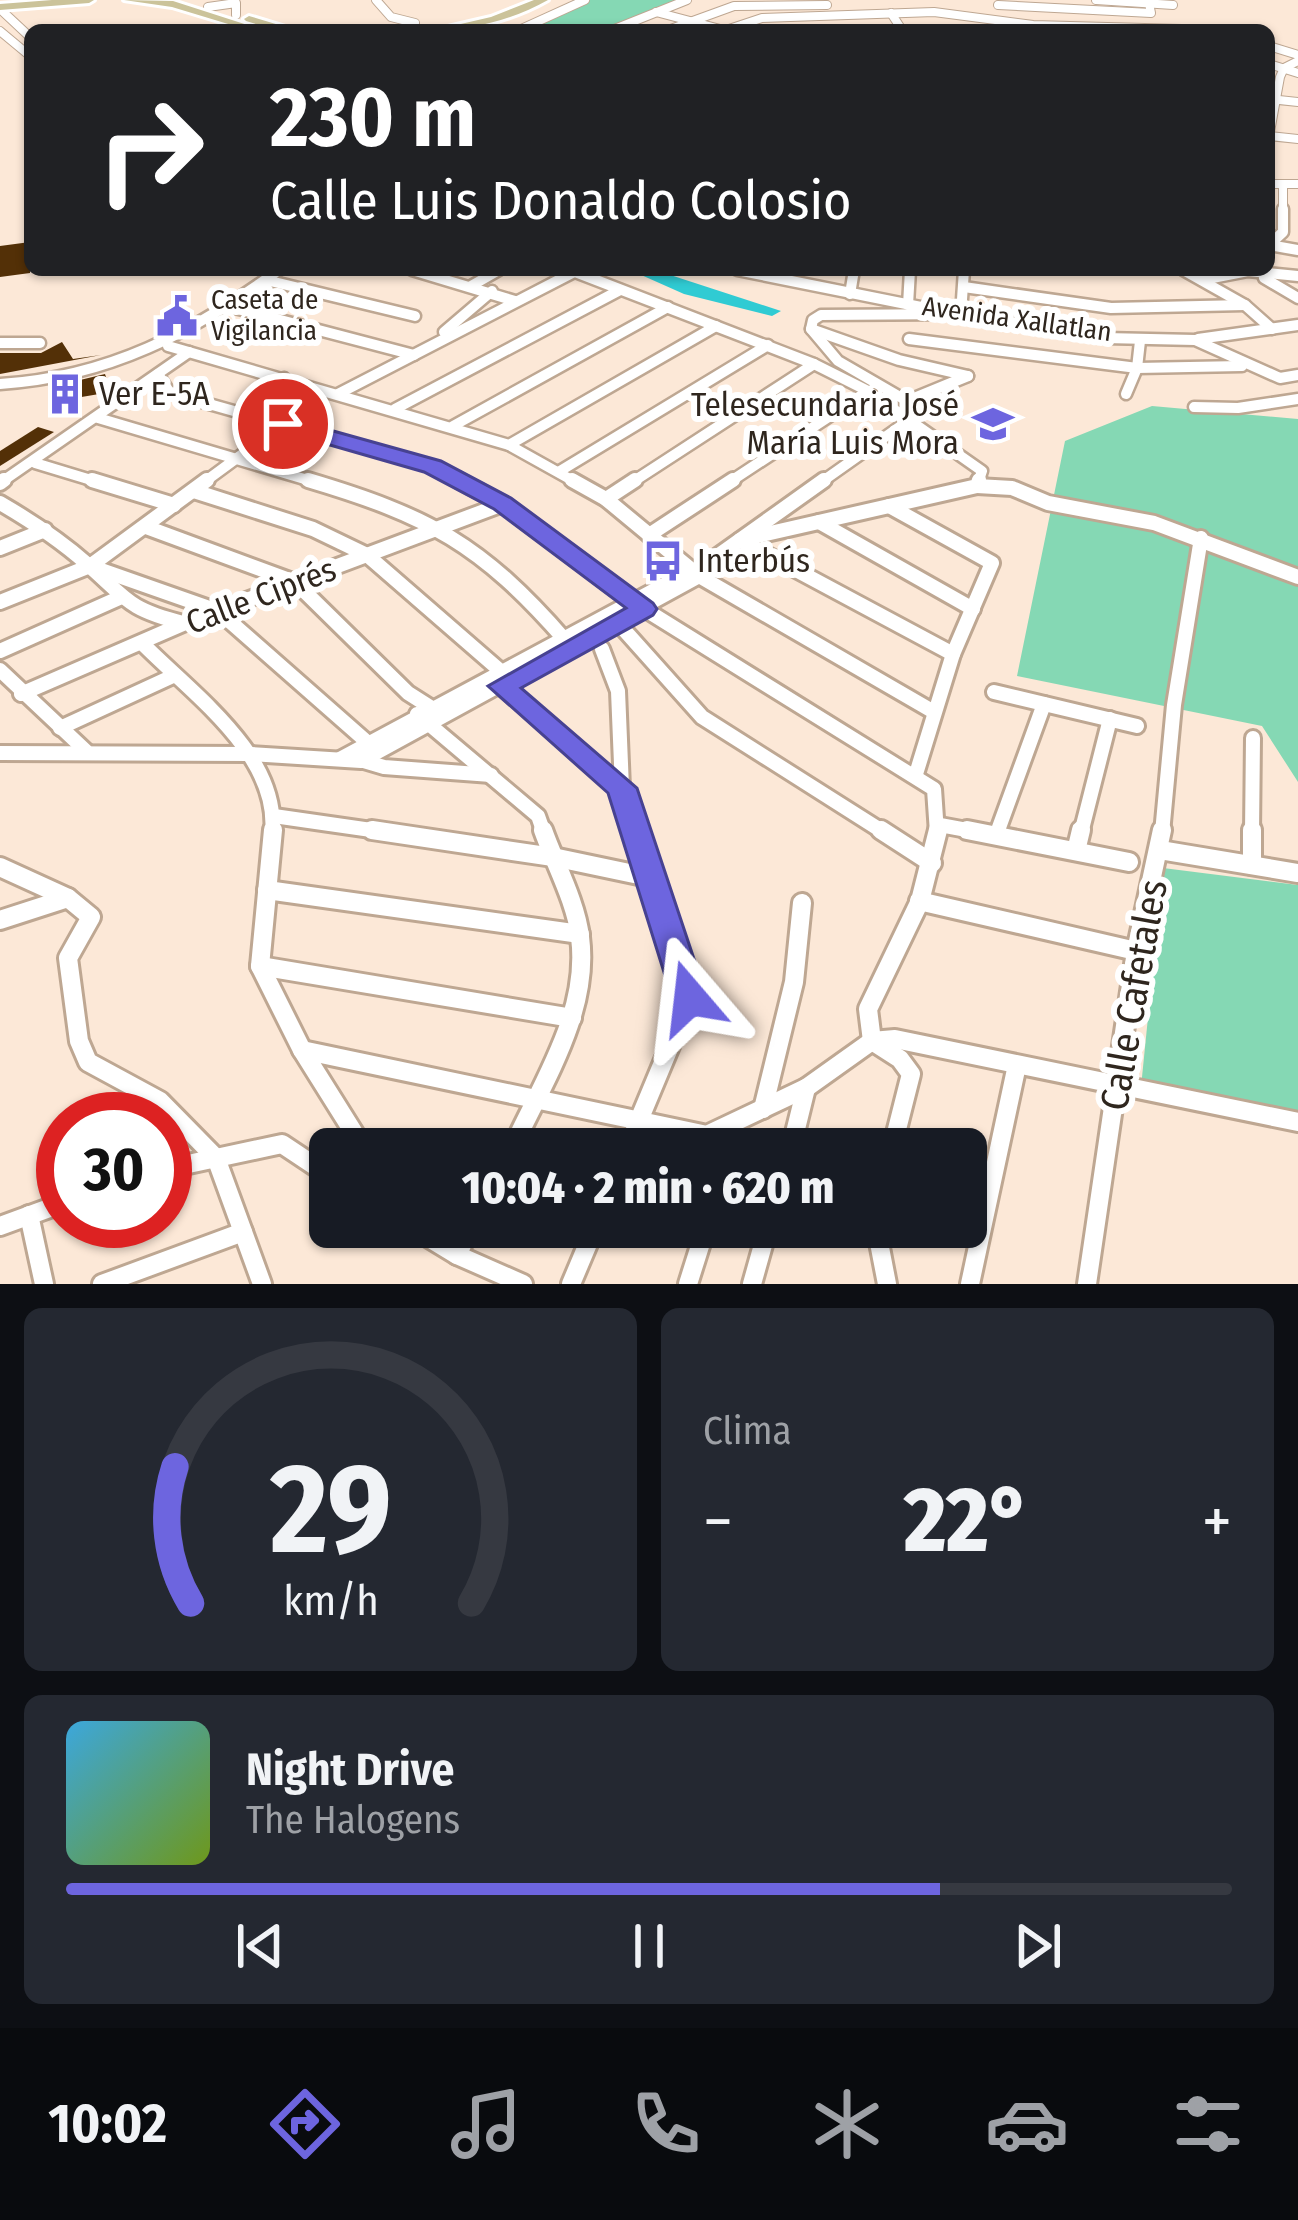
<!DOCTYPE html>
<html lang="es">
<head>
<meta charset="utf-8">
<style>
	body { margin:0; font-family:"Fira Sans Condensed",sans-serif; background:#242831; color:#f1f3f6; height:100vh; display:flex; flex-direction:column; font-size:45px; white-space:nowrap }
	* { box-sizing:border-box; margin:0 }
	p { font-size:39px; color:#9ea1a6 }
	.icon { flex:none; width:66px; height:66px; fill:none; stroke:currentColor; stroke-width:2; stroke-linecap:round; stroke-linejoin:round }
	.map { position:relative; height:1284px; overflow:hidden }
	.sheet { display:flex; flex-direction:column; gap:24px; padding:24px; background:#0d0f14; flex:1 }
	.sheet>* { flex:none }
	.top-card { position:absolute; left:24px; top:24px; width:1251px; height:252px; border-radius:18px; box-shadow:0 3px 9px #0004; background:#202124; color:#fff; overflow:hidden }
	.speed { position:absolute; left:36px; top:1092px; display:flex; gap:24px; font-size:60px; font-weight:700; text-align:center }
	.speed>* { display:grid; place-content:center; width:156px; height:156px; border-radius:50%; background:#171b24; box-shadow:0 3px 9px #0004; line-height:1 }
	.speed .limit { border:18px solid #d22; background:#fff; color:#111 }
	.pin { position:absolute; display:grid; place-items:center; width:102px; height:102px; color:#fff; margin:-51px; border:6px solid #fff; border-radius:50%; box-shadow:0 3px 12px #0007 }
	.me { position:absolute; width:132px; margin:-66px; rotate:343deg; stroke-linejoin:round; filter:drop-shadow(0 0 9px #0008) }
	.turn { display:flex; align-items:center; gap:42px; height:252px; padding:0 48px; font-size:54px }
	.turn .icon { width:156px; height:156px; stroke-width:2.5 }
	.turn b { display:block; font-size:84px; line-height:102px }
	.big { font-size:90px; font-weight:800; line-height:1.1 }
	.sheet .card { flex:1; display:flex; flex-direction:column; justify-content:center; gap:18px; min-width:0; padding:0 42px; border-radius:18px; background:#242831 }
	.sheet .dial { align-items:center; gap:0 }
	.dial svg { height:312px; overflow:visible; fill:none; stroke:#363941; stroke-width:7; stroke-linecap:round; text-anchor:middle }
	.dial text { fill:#f1f3f6; stroke:none }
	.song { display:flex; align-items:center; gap:36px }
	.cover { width:144px; height:144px; border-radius:18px; background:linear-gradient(135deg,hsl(200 70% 55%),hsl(80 70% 35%)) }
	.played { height:12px; border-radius:6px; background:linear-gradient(90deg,#6d65df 75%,#363941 75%) }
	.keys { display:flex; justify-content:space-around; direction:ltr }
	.heat { display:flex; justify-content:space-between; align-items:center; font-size:66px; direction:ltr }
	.sheet .tiles { flex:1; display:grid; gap:24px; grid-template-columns:1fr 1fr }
	.card:last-child { grid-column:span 2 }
	.trip { position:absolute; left:309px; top:1128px; width:678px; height:120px; border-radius:18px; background:#171b24; box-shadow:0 3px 9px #0004; font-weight:800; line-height:120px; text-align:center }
	.menu { display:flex; height:192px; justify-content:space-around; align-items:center; background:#090b0e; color:#9ea1a6 }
	.menu .icon { width:84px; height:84px }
	.menu .selected { color:#6d65df }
	.menu b { font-size:54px; color:#f1f3f6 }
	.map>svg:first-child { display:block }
	.green { fill:#85d8b4 }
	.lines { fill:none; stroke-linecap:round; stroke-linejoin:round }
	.river { fill:#30cbd3; fill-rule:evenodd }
	.building { fill:#533007 }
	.minor-far3-casing { stroke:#bea792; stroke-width:10 }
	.minor-far2-casing { stroke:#bea792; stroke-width:15 }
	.minor-far1-casing { stroke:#bea792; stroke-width:20 }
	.minor-casing { stroke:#bea792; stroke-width:24 }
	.major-casing { stroke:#fff; stroke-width:6 }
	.minor-far3 { stroke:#fff; stroke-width:8 }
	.minor-far2 { stroke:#fff; stroke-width:10 }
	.minor-far1 { stroke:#fff; stroke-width:14 }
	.minor { stroke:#fff; stroke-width:18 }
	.major { fill:#cbc39a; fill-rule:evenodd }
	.route { fill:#6d65df; stroke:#474291; stroke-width:3 }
	.labels { text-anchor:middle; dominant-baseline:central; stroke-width:12; stroke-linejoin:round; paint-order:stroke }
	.far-poi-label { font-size:27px; fill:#2f261e; stroke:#fff; text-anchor:start }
	.far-street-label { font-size:27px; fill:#2f261e; stroke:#fff }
	.poi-label { font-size:33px; fill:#2f261e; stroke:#fff; text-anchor:start }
	.street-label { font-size:33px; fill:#2f261e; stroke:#fff }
	.near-street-label { font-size:39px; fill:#2f261e; stroke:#fff }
</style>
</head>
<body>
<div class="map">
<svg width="1298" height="1284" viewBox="0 0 1298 1284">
	<rect width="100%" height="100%" fill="#fce8d7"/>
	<g class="green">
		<polygon points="585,0 677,0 600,30 531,30"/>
		<polygon points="1152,406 1298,419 1298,782 1262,726 1017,676 1065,441"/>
		<polygon points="1163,868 1298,885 1298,1128 1140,1097"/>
	</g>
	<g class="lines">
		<polygon class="river" points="630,270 655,270 781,311 772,316 684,294"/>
	</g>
	<g class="building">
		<polygon points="30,242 30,273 0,277 0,246"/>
		<polygon points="62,342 73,359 101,355 0,374 0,353 41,353"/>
		<polygon points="105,374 111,392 52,402 51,387"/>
		<polygon points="38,427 54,432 0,466 0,451"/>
	</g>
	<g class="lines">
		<g class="minor-far3-casing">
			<g id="minor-far3">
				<polyline points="376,0 391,17 415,23"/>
				<polyline points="1096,0 1173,5"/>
				<polyline points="998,5 1151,13 1149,3"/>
				<polyline points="208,7 236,3 236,15"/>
				<polyline points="0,9 30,37"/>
				<polyline points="656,12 724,30"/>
				<polyline points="891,13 902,30"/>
				<polyline points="519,30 585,0"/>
				<polyline points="612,30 687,0"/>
				<polyline points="668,30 734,6 827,5"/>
				<polyline points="726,30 762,18 934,12 1033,25 1219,30"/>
				<polyline points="0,31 30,56"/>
				<polyline points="1269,46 1298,55"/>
				<polyline points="1269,64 1298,73"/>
				<polyline points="1269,99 1298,102"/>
				<polyline points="1269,136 1298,139"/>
				<polyline points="1269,137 1280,77 1284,68 1298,61"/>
				<polyline points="1269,184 1298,184"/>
				<polyline points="1283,184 1283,212"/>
			</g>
		</g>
		<g class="minor-far2-casing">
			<g id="minor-far2">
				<polyline points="1269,245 1283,232 1283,209"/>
				<polyline points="1269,245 1298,250"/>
				<polyline points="412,270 515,301"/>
				<polyline points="570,270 814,364 868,391 982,471 978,483"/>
				<polyline points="737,270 926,308"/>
				<polyline points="1183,270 1245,305 1272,329"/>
				<polyline points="1264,278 1298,298"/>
				<polyline points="266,280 415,316"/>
				<polyline points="1202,280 1248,271 1298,276"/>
				<polyline points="471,286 499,270"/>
				<polyline points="964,287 1111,308 1245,305"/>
				<polyline points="850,294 854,270"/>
				<polyline points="908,305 910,270"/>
				<polyline points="227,306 414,355"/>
				<polyline points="961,314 964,270"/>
				<polyline points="811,329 899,360 968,376"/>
				<polyline points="444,332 492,291"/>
				<polyline points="909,339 1137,368 1242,366"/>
				<polyline points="1198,339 1298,325"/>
				<polyline points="0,343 40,343"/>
				<polyline points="168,346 509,445 577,483"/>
				<polyline points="158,374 170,393 433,467 463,483"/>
				<path d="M0 384C109 377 192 333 279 270"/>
				<polyline points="338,394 576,271"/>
				<polyline points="1126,394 1137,368 1140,341"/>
				<polyline points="907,401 968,376"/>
				<polyline points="1194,407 1238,408 1298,399"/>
				<polyline points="395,409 620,290"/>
				<polyline points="245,410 284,378"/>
				<polyline points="98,418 318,483"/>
				<polyline points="453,426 668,307"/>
				<polyline points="509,445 716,326"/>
				<polyline points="35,463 101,483"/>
				<polyline points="560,471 768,345"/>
				<polyline points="0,483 189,352"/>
				<polyline points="203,483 283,424"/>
				<polyline points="631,483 814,364"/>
				<polyline points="728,483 868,391"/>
				<polyline points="820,483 919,413 907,401 838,361 811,329 813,320 821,315 961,314 1105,338 1195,340 1280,378 1298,375"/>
			</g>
		</g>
		<g class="minor-far1-casing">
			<g id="minor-far1">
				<polyline points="92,480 174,505"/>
				<path d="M308 480C429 516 481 544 565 640"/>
				<polyline points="458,480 503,504 633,602 934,789 937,833"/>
				<polyline points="572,480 606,499 699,576 934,712"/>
				<polyline points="0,483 4,480"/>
				<polyline points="977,486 1012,488 1048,503 1154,523 1298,577"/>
				<polyline points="194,491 313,529 367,555 504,674"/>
				<polyline points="606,499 635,480"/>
				<path d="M0 503C31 521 60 540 87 564 127 599 127 609 183 623"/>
				<polyline points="889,506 992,563 953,654 916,774"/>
				<polyline points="819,522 973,609"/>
				<polyline points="146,527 295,582 408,693 430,707"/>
				<polyline points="649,535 733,480"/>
				<polyline points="744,539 977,486 979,480"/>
				<polyline points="740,540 953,654"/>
				<polyline points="0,548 45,530"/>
				<polyline points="90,566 218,611 367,742"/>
				<polyline points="695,572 824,480"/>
				<polyline points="0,602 90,566 207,480"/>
				<polyline points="618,623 702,717 885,833"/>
				<path d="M142 643C191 693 280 755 272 833"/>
				<polyline points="602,649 618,691 622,788"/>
				<polyline points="0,651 119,598"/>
				<polyline points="0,670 86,751"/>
				<polyline points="492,679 622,788 637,833"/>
				<polyline points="994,692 1137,726"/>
				<polyline points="21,694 185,623 503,504"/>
				<polyline points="417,714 538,816 544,833"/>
				<polyline points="60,728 173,676"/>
				<polyline points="0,753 251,754 361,761 699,576"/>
				<polyline points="340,759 692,570"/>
				<polyline points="357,759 384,767 491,775"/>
				<polyline points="274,816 392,833"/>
				<polyline points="940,825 983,833"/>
				<polyline points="997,833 1044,704"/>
				<polyline points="1081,833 1110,719"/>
				<polyline points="1162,833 1174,705 1201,538"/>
				<polyline points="1252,833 1253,738"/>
			</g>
		</g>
		<g class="minor-casing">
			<g id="minor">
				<polyline points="273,830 260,966 302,1050 364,1149"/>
				<polyline points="372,830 553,857 653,878"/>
				<polyline points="881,830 932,863"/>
				<polyline points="967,830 1129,862"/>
				<polyline points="1160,850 1298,873"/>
				<polyline points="1076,851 1081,830"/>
				<polyline points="1252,865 1252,830"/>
				<polyline points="0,867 68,898 91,917 68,958 79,1041 88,1062 160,1101 216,1158 262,1284"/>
				<polyline points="267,890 580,934"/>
				<polyline points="919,901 1136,951"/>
				<polyline points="0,920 68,898"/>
				<polyline points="260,966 572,1018"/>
				<polyline points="872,1041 868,1009 920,901 938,830"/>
				<polyline points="872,1041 895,1039 1298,1122"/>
				<polyline points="872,1041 900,1059 911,1074 892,1149"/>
				<polyline points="302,1050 707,1135 806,1088 872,1041"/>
				<polyline points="763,1109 794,982 802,903"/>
				<path d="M512 1149C542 1083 590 1012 580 937 576 902 555 864 543 830"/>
				<polyline points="627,1149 690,998 636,830"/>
				<polyline points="791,1149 806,1088"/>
				<polyline points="165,1169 282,1144 330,1176"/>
				<polyline points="29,1215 44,1284"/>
				<polyline points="0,1226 63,1203"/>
				<polyline points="411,1227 457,1255 523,1284"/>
				<polyline points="876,1227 887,1284"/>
				<polyline points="457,1255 471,1227"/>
				<polyline points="102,1284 243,1232"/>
				<polyline points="571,1284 595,1227"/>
				<polyline points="688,1284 706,1227"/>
				<polyline points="752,1284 768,1227"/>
				<polyline points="970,1284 1017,1065"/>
				<polyline points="1087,1284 1136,951 1162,830"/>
			</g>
		</g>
		<g class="major-casing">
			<g id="major">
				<polygon points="52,0 94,0 89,3 0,10 0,4"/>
				<polygon points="124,0 173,1 263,30 248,30 172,7"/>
				<path d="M534 0H548C515 19 473 30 435 30L491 17Z"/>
				<polygon points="249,16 289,28 290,30 275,30 246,21 244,19"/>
			</g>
		</g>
		<use href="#minor-far3" class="minor-far3"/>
		<use href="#minor-far2" class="minor-far2"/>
		<use href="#minor-far1" class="minor-far1"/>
		<use href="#minor" class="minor"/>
		<use href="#major" class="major"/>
	</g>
	<polygon class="route" points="283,417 441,461 511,498 653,603 657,609 653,615 521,688 637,788 707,998 702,1008 690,1011 678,1008 672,998 608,793 488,686 626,608 494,509 424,472 274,429 271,424"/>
	<defs>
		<g id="civic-bare" transform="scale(3.24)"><path d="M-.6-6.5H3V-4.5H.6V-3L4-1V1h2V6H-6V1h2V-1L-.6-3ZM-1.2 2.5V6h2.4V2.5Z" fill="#6d65df" stroke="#fff" stroke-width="2.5" paint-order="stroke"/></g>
		<g id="building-bare" transform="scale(3.24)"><path d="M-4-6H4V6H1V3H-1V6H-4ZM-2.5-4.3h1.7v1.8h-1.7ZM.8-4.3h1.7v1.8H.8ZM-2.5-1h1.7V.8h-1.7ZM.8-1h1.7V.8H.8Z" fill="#6d65df" stroke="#fff" stroke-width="2.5" paint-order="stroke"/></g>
		<g id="school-bare" transform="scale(3.24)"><path d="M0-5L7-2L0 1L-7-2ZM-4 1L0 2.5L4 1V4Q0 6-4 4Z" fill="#6d65df" stroke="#fff" stroke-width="2.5" paint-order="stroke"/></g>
		<g id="bus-bare" transform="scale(3.24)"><path d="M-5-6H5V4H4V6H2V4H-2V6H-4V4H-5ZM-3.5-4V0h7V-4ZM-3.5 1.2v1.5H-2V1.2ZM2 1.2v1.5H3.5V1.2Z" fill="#6d65df" stroke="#fff" stroke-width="2.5" paint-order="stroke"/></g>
	</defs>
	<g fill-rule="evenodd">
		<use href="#civic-bare" x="177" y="316"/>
		<use href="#building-bare" x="65" y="394"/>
		<use href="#school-bare" x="993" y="424"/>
		<use href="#bus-bare" x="663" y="561"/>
	</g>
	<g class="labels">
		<g class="far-poi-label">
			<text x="211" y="300">Caseta de<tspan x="211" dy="31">Vigilancia</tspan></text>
		</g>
		<g class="far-street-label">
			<text transform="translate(1017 319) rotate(8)">Avenida Xallatlan</text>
		</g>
		<g class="poi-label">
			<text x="99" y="394">Ver E-5A</text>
			<text x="959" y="405" text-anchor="end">Telesecundaria José<tspan x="959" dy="38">María Luis Mora</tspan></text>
			<text x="697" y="561">Interbús</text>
		</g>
		<g class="street-label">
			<text transform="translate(261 596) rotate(-21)">Calle Ciprés</text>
		</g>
		<g class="near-street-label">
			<text transform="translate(1134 995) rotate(-80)">Calle Cafetales</text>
		</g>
	</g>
</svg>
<div class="speed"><div class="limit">30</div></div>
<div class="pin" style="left:283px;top:424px;background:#d93025"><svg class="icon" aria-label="arrive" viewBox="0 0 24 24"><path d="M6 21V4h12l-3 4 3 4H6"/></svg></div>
<svg class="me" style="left:690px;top:998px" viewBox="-20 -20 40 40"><path d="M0-17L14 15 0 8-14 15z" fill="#6d65df" stroke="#fff" stroke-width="4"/></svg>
<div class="trip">10:04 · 2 min · 620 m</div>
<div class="top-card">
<div class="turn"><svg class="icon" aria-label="right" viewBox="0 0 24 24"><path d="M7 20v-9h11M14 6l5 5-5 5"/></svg><div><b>230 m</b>Calle Luis Donaldo Colosio</div></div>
</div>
</div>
<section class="sheet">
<div class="tiles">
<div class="card dial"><svg viewBox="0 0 100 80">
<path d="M14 69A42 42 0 1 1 86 69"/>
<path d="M14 69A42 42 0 0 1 10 34" stroke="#6d65df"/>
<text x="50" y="56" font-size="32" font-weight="700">29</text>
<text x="50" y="72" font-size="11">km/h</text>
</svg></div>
<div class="card"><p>Clima</p>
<div class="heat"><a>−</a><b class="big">22°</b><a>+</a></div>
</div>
<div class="card">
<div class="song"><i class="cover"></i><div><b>Night Drive</b><p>The Halogens</p></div></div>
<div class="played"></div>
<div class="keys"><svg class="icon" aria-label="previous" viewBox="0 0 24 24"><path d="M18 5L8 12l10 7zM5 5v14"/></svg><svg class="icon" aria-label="pause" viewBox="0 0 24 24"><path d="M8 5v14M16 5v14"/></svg><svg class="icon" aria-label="next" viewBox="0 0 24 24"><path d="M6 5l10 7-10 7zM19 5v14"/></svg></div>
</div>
</div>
</section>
<nav class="menu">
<b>10:02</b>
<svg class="icon selected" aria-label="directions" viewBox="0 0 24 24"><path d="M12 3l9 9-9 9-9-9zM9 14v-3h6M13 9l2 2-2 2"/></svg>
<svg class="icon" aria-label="music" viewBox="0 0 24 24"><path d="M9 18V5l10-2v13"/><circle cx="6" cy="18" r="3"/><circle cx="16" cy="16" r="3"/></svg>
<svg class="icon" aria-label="phone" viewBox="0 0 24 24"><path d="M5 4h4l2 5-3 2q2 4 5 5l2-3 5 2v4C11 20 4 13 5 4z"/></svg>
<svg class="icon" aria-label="climate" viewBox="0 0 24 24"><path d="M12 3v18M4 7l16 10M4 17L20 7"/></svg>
<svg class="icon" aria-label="car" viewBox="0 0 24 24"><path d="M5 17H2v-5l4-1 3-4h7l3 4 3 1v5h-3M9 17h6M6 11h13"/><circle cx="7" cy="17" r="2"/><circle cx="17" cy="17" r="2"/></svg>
<svg class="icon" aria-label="filters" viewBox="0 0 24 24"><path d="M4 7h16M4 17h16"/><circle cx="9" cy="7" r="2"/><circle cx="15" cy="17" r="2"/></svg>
</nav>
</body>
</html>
